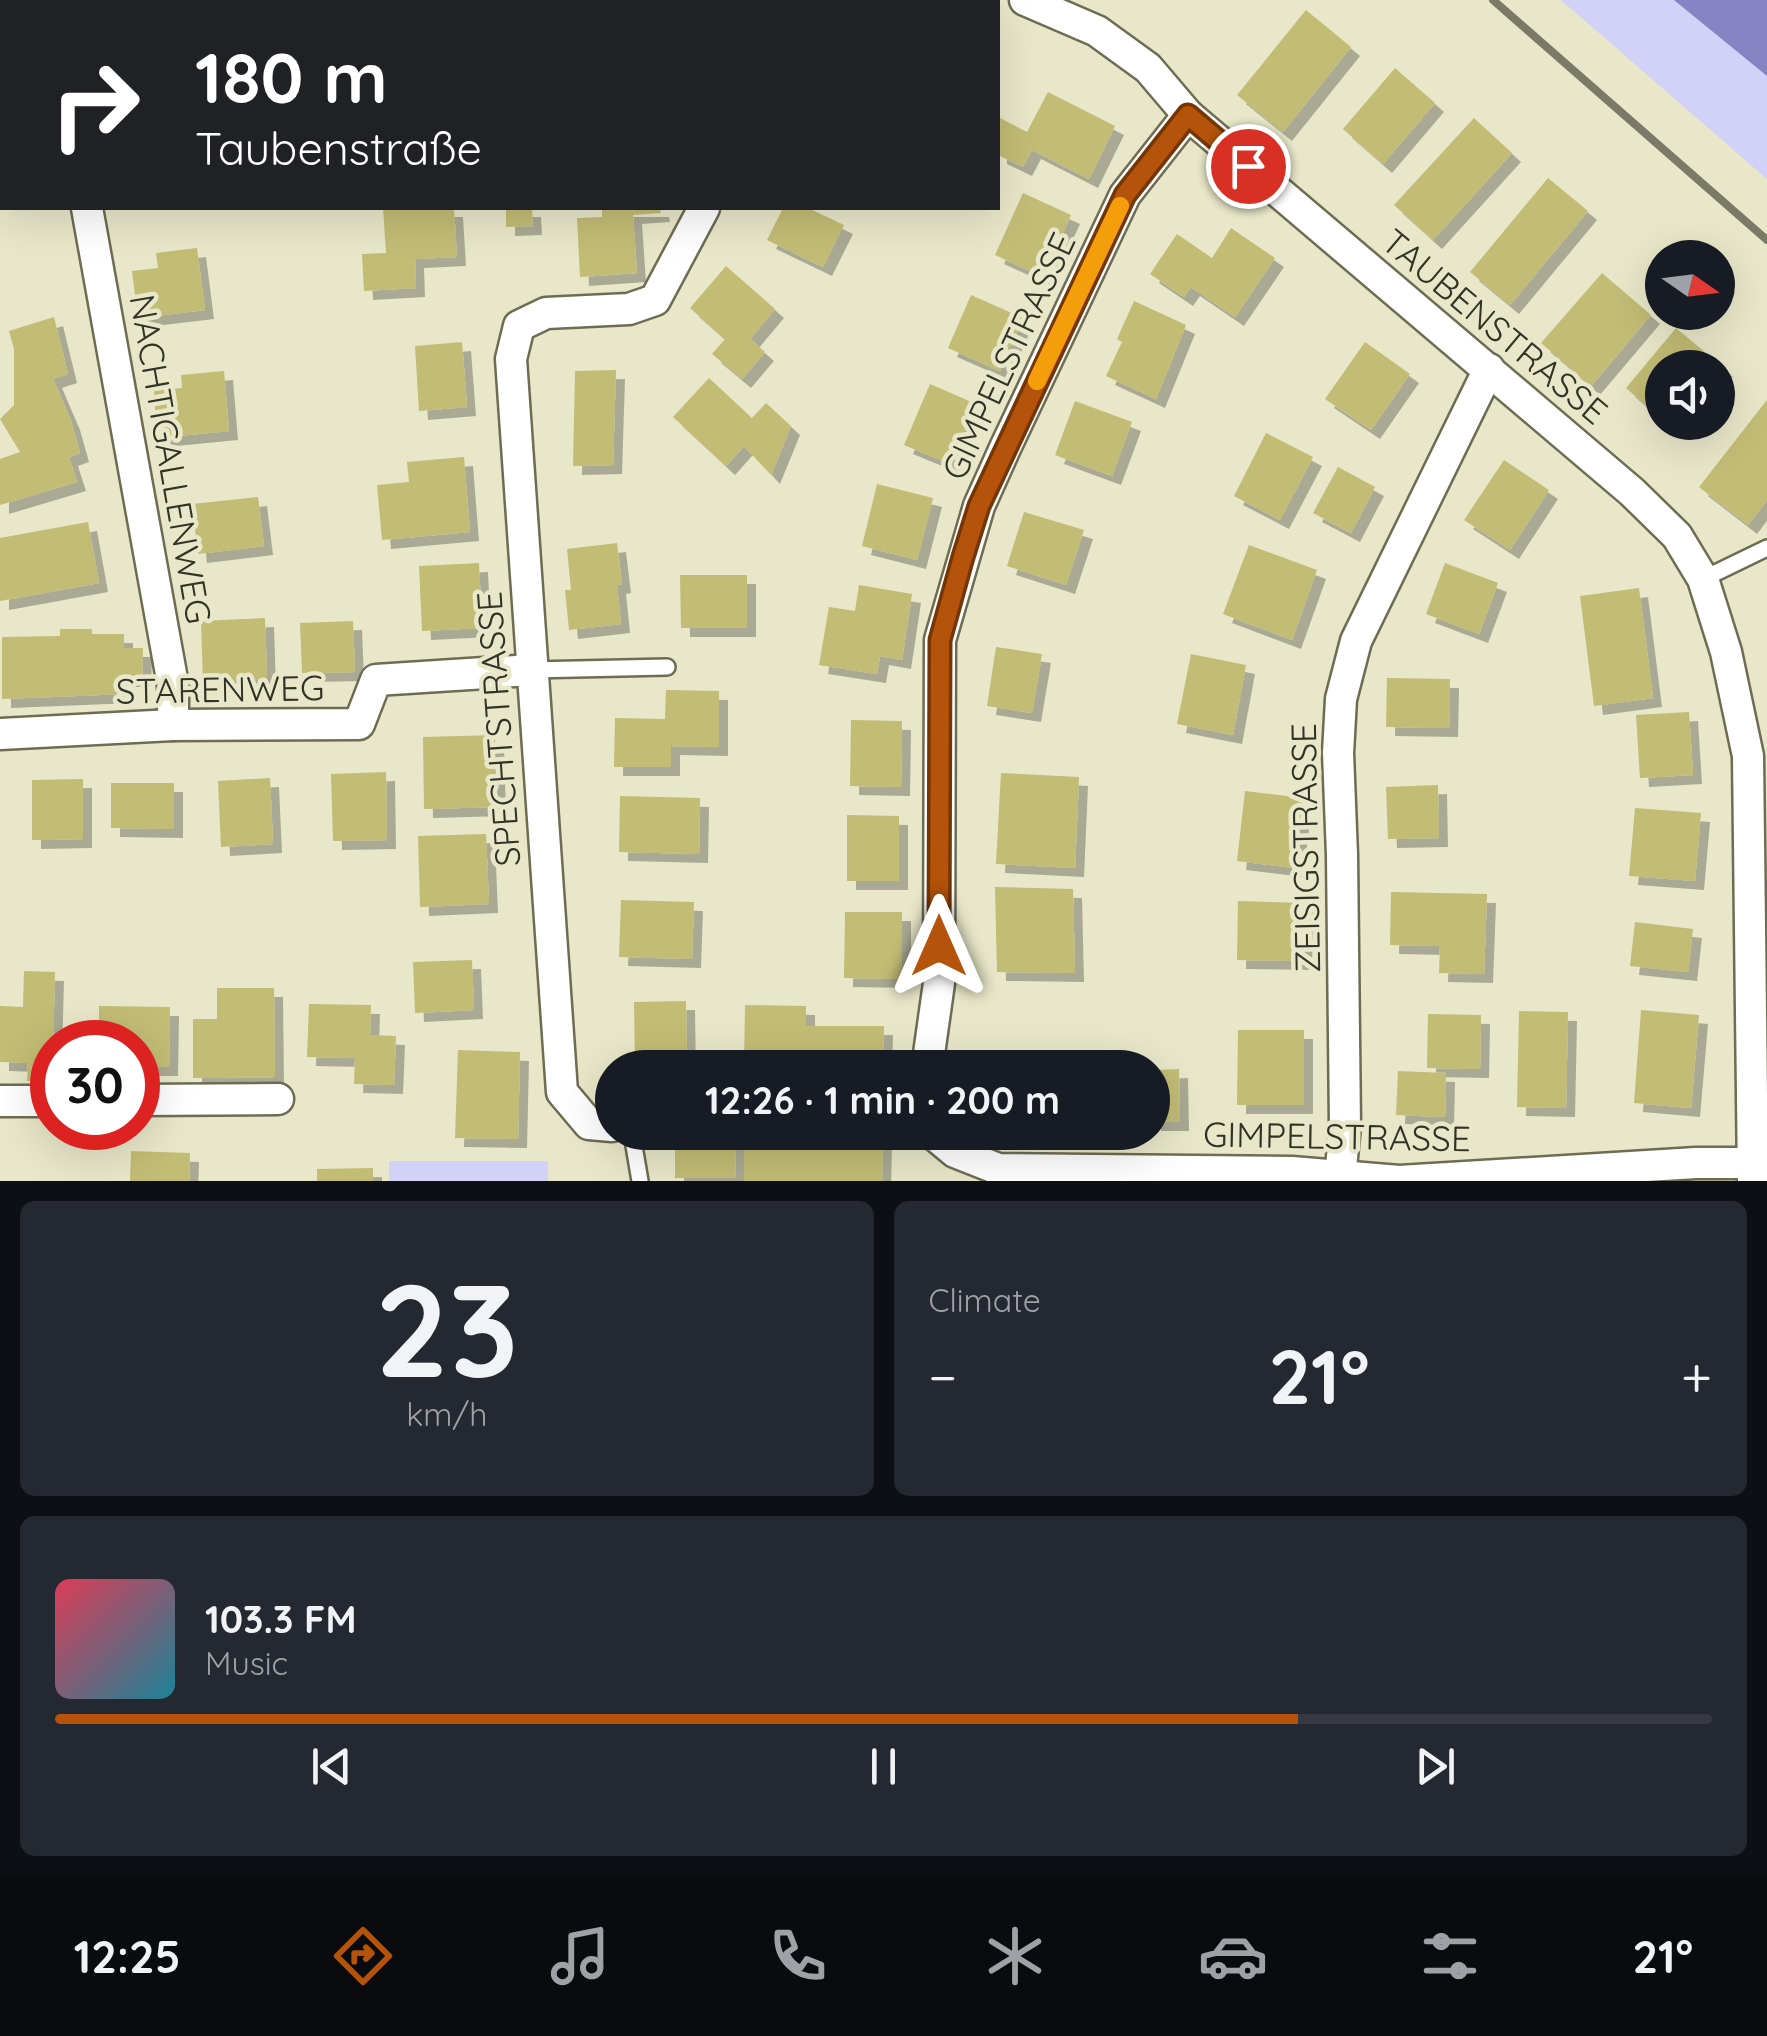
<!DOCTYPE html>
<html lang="en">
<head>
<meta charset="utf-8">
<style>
	body { margin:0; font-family:Quicksand,sans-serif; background:#242831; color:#f1f3f6; height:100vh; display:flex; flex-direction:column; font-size:38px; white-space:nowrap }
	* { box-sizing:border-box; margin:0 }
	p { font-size:32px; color:#9ea1a6 }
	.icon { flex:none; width:55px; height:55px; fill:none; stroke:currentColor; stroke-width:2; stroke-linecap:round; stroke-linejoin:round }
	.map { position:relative; height:1181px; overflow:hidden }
	.panel { display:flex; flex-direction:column; gap:20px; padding:20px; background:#0d0f14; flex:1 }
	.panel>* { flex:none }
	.guide { position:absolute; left:0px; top:0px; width:1000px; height:210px; box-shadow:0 10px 40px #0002; background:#202124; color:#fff; overflow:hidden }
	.needle { width:65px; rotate:104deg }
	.fabs { position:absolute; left:1645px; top:240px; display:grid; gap:20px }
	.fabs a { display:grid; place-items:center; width:90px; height:90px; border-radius:50%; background:#171b24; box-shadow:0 10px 40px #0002; font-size:50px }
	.speed { position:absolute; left:30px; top:1020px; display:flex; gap:20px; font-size:50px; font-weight:700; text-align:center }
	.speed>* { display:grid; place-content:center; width:130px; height:130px; border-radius:50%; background:#171b24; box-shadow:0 10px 40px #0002; line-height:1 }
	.speed .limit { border:15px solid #d22; background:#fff; color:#111 }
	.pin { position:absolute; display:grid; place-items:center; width:85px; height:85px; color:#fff; margin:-42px; border:5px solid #fff; border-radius:50%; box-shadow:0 2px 10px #0007 }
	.me { position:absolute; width:110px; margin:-55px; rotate:0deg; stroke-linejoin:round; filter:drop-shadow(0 0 8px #0008) }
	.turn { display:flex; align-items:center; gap:35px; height:210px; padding:0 30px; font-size:45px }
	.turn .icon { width:130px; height:130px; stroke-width:2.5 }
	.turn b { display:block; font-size:70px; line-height:85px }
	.big { font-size:75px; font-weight:800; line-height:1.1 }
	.panel .tile { flex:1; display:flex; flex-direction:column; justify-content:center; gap:15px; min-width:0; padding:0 35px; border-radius:15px; background:#242831 }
	.panel .dial { align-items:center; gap:0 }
	.dial b { font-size:130px; line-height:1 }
	.song { display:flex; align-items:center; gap:30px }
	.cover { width:120px; height:120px; border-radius:15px; background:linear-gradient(135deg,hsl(350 70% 55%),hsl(190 70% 35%)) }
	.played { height:10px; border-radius:5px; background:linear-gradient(90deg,#b45309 75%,#363941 75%) }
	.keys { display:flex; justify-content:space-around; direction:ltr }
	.heat { display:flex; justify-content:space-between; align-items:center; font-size:55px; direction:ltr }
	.panel .tiles { flex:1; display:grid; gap:20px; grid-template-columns:1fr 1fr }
	.tile:last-child { grid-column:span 2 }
	.trip { position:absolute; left:595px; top:1050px; width:575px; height:100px; border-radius:50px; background:#171b24; box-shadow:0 10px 40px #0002; font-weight:800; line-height:100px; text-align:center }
	.menu { display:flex; height:160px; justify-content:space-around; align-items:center; background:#090b0e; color:#9ea1a6 }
	.menu .icon { width:70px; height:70px }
	.menu .on { color:#b45309 }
	.menu b { font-size:45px; color:#f1f3f6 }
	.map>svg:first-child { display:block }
	.green { fill:#d2d1f7 }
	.water { fill:#8883c2 }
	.building { fill:#c2bc74; filter:url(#shadow) }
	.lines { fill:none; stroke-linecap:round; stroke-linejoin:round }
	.service-casing { stroke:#6e6c52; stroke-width:20 }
	.minor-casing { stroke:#6e6c52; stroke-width:35 }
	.service { stroke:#fff; stroke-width:15 }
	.minor { stroke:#fff; stroke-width:30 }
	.rail { stroke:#7b7a67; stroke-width:8 }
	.route-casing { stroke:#753606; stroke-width:25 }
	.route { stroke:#b45309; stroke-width:18 }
	.slow { stroke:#f59e0b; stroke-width:18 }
	.labels { text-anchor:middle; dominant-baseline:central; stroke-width:9; stroke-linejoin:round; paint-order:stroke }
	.street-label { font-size:35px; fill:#323226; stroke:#e8e7c9 }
</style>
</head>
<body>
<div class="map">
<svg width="1767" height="1181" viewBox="0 0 1767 1181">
	<defs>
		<filter id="shadow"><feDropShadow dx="9" dy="9" stdDeviation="0" flood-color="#0004"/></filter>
	</defs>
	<rect width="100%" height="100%" fill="#e8e7c9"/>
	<g class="green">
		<polygon points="1561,0 1767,0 1767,179"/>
		<rect x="389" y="1161" width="159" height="20"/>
	</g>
	<polygon class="water" points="1674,0 1767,0 1767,76"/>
	<g class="building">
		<polygon points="1306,10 1351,47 1283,132 1237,95"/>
		<polygon points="1395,68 1435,103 1383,164 1343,129"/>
		<polygon points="1048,92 1115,126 1089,179 1032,150 1023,167 998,155 998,117 1027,132"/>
		<polygon points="1474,118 1512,153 1433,240 1394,205"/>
		<polygon points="1548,178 1588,211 1510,305 1470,272"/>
		<polygon points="1023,193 1071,215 1043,277 995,255"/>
		<polygon points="383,208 454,208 457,257 415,259 416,288 364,291 362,254 386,253"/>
		<polygon points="506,208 532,208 533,226 506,227"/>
		<polygon points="602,208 660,208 661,213 633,215 637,273 580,277 577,218 602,217"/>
		<polygon points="783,208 808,208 844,225 823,267 767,240"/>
		<polygon points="1231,228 1275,258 1235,317 1191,287 1184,297 1150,274 1177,234 1212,258"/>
		<polygon points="197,248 205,310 138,318 132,271 158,268 156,253"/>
		<polygon points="726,266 775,309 750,339 765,352 742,379 712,354 725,339 690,308"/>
		<polygon points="1602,273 1651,315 1591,386 1541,343"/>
		<polygon points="971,295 1023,318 1000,371 948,348"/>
		<polygon points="1134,301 1186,325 1156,399 1106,376 1122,342 1117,339"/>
		<polygon points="54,317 68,374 53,379 71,421 80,453 69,457 77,482 0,505 0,459 20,452 0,419 14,405 14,349 9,331"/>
		<polygon points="1676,328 1724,368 1718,372 1718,368 1662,368 1662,419 1626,388"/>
		<polygon points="462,342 467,407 419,411 415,346"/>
		<polygon points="1365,342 1410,374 1371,430 1325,399"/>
		<polygon points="616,370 613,465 573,466 575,371"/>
		<polygon points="224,371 229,431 157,438 154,391 182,388 181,375"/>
		<polygon points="709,378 752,418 766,403 791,426 771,475 744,446 726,466 673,417"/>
		<polygon points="930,384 976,404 950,464 904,445"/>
		<polygon points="1767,400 1767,500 1748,525 1699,487"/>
		<polygon points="1075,401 1132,422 1112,476 1055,455"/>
		<polygon points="1266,433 1313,457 1280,520 1234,496"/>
		<polygon points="464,457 470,532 382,540 377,485 409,482 407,462"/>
		<polygon points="1504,460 1549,490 1510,550 1464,520"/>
		<polygon points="1338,467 1375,487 1351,533 1313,513"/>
		<polygon points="877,484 933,498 917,560 862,546"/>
		<polygon points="258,497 264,546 198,554 192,504"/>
		<polygon points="1024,512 1084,530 1066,585 1007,566"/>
		<polygon points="88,522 99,583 0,601 0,538"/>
		<polygon points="617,543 622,584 617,585 621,624 569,630 565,590 571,590 567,549"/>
		<polygon points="1249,545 1317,570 1292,640 1223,614"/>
		<polygon points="479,563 482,628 422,631 419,566"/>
		<polygon points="1445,563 1498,583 1479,634 1426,614"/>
		<polygon points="680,575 747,575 747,628 681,628"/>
		<polygon points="859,585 912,594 902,660 880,656 877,674 819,665 829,607 855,611"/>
		<polygon points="1639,588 1653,698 1594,706 1580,596"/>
		<polygon points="265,618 267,679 203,682 201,621"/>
		<polygon points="353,621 355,672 302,673 300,623"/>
		<polygon points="60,629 92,629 92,634 124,634 124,648 143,648 142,678 124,678 124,694 2,699 2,637 60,636"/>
		<polygon points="996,647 1042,654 1032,713 987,706"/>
		<polygon points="1191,654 1246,665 1233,735 1177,724"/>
		<polygon points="1387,678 1450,679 1449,728 1386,727"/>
		<polygon points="666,690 719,691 719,747 671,746 671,767 614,767 615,718 665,719"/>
		<polygon points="1689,712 1693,775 1640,778 1636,715"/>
		<polygon points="851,720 902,721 901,787 850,786"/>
		<polygon points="495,735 497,807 424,809 423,737"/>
		<polygon points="386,772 387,840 333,841 331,774"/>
		<polygon points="1001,773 1079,777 1075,868 996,864"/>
		<polygon points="270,778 273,844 221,847 218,781"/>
		<polygon points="83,779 83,839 32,840 32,780"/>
		<polygon points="111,783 174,783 174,829 111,828"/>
		<polygon points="1438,785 1439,838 1388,839 1386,787"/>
		<polygon points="1245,791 1303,798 1294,868 1237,861"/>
		<polygon points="620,796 700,798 699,854 619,852"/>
		<polygon points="1635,808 1701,813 1695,881 1629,876"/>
		<polygon points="847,815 899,816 899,881 847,881"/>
		<polygon points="486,834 489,904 420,907 418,836"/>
		<polygon points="995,887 1073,889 1075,973 997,972"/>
		<polygon points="1391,892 1487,894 1484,974 1439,973 1440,946 1390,945"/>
		<polygon points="621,900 694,902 692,959 619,957"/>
		<polygon points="1238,901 1304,903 1303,961 1237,960"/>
		<polygon points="845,912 902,912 902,979 844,978"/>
		<polygon points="1635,922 1693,929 1688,972 1630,966"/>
		<polygon points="472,960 474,1010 415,1013 413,962"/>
		<polygon points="24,971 55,972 52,1082 27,1081 28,1063 0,1062 0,1006 23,1007"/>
		<polygon points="217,988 274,988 275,1077 193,1078 193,1019 217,1019"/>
		<polygon points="686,1001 687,1068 635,1068 634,1002"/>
		<polygon points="309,1004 371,1005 370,1035 396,1036 394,1085 354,1084 355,1058 307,1057"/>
		<polygon points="745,1005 806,1006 806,1026 884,1026 883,1068 744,1068"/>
		<polygon points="99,1006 170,1007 169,1067 138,1067 138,1042 99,1042"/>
		<polygon points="1641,1010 1699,1015 1691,1108 1634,1103"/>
		<polygon points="1519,1011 1568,1012 1566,1108 1517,1107"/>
		<polygon points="1428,1014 1481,1015 1480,1069 1427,1068"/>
		<polygon points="1238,1030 1304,1030 1304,1105 1237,1105"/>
		<polygon points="458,1050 520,1052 518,1139 455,1138"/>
		<polygon points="992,1059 1049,1061 1049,1068 992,1068"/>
		<polygon points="1179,1069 1180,1122 1152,1122 1152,1070"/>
		<polygon points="1398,1071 1446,1073 1445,1117 1396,1115"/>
		<polygon points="675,1132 736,1132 735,1178 675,1178"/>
		<polygon points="744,1132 883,1132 882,1181 744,1181"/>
		<polygon points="131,1151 190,1153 189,1181 130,1181"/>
		<polygon points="373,1168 373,1181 317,1181 317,1169"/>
	</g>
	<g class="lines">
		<g class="service-casing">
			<g id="service">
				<polyline points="1703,579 1767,548"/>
				<polyline points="531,670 667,667"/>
				<polyline points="629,1132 632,1134 640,1181"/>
			</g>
		</g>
		<g class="minor-casing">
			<g id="minor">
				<polyline points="1025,0 1097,31 1148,68 1188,115 1632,492 1677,536 1703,579 1726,652 1748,756 1753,1181"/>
				<polyline points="187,2 209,0"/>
				<polyline points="798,2 799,0"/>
				<polyline points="0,25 2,24"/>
				<polyline points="87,208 173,685 173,725"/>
				<polyline points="0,734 173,725 359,724 376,680 531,670"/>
				<polyline points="927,1068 939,983 940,640 979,506 1006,446 1125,195 1188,115"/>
				<polyline points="138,1100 278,1099"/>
				<polyline points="0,1101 52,1101"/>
				<polyline points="612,1126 589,1124 562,1092 511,359 519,326 546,313 629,309 655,300 704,208"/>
				<polyline points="931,1132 955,1152 998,1169 1292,1172 1399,1181 1696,1163 1767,1163"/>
				<polyline points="1340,1178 1345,1126 1342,855 1338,753 1341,699 1356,641 1489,369"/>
			</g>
		</g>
		<use href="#service" class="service"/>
		<use href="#minor" class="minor"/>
		<polyline class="rail" points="1493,0 1767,240"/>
	</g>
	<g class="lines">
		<g class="route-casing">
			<polyline id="route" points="939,946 940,640 963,557 979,506 1125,195 1188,115 1248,166"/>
		</g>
		<use href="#route" class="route"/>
		<polyline class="slow" points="1037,381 1120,206"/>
	</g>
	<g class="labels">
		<g class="street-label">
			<text transform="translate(1495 326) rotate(40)">TAUBENSTRASSE</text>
			<text transform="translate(1008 356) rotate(-65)">GIMPELSTRASSE</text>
			<text transform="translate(171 459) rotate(80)">NACHTIGALLENWEG</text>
			<text transform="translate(220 689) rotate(-1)">STARENWEG</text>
			<text transform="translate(498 729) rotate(-94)">SPECHTSTRASSE</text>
			<text transform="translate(1305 848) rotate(-91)">ZEISIGSTRASSE</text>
			<text transform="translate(1337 1136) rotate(1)">GIMPELSTRASSE</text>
		</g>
	</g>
</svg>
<div class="fabs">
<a><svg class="needle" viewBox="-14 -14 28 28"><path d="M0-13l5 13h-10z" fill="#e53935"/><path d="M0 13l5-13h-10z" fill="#9ea1a6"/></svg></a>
<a><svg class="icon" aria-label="sound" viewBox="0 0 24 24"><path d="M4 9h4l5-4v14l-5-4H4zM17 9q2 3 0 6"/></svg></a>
</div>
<div class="speed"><div class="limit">30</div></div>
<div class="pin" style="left:1248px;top:166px;background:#d93025"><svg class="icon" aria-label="arrive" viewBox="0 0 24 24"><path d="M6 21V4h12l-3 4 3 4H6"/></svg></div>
<svg class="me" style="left:939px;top:946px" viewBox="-20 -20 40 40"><path d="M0-17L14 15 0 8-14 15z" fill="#b45309" stroke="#fff" stroke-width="4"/></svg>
<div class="trip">12:26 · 1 min · 200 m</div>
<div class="guide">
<div class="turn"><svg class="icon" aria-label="right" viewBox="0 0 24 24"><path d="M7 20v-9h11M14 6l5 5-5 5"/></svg><div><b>180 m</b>Taubenstraße</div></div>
</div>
</div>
<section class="panel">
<div class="tiles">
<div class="tile dial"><b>23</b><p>km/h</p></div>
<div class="tile"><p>Climate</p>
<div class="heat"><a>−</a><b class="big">21°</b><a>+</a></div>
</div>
<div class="tile">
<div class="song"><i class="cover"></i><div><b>103.3 FM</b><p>Music</p></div></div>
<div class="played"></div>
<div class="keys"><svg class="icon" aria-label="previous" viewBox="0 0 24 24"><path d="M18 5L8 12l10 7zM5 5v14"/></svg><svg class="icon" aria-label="pause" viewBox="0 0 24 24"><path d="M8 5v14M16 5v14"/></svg><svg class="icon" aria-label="next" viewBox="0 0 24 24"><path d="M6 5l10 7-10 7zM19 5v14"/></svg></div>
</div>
</div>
</section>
<nav class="menu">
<b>12:25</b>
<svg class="icon on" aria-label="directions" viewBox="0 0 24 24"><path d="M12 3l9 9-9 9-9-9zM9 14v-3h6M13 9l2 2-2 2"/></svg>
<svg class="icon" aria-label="music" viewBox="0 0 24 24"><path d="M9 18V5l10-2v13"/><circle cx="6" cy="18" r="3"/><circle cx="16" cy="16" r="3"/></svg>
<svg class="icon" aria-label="phone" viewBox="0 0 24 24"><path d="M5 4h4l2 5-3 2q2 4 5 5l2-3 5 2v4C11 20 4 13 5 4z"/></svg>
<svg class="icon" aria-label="climate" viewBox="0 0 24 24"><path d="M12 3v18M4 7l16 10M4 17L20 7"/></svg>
<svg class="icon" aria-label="car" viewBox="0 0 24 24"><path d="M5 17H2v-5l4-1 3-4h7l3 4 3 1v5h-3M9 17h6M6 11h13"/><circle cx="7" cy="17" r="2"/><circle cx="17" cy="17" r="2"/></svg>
<svg class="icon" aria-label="filters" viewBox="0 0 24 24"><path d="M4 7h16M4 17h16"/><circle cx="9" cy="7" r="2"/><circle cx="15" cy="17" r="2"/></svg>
<b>21°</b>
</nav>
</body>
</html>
